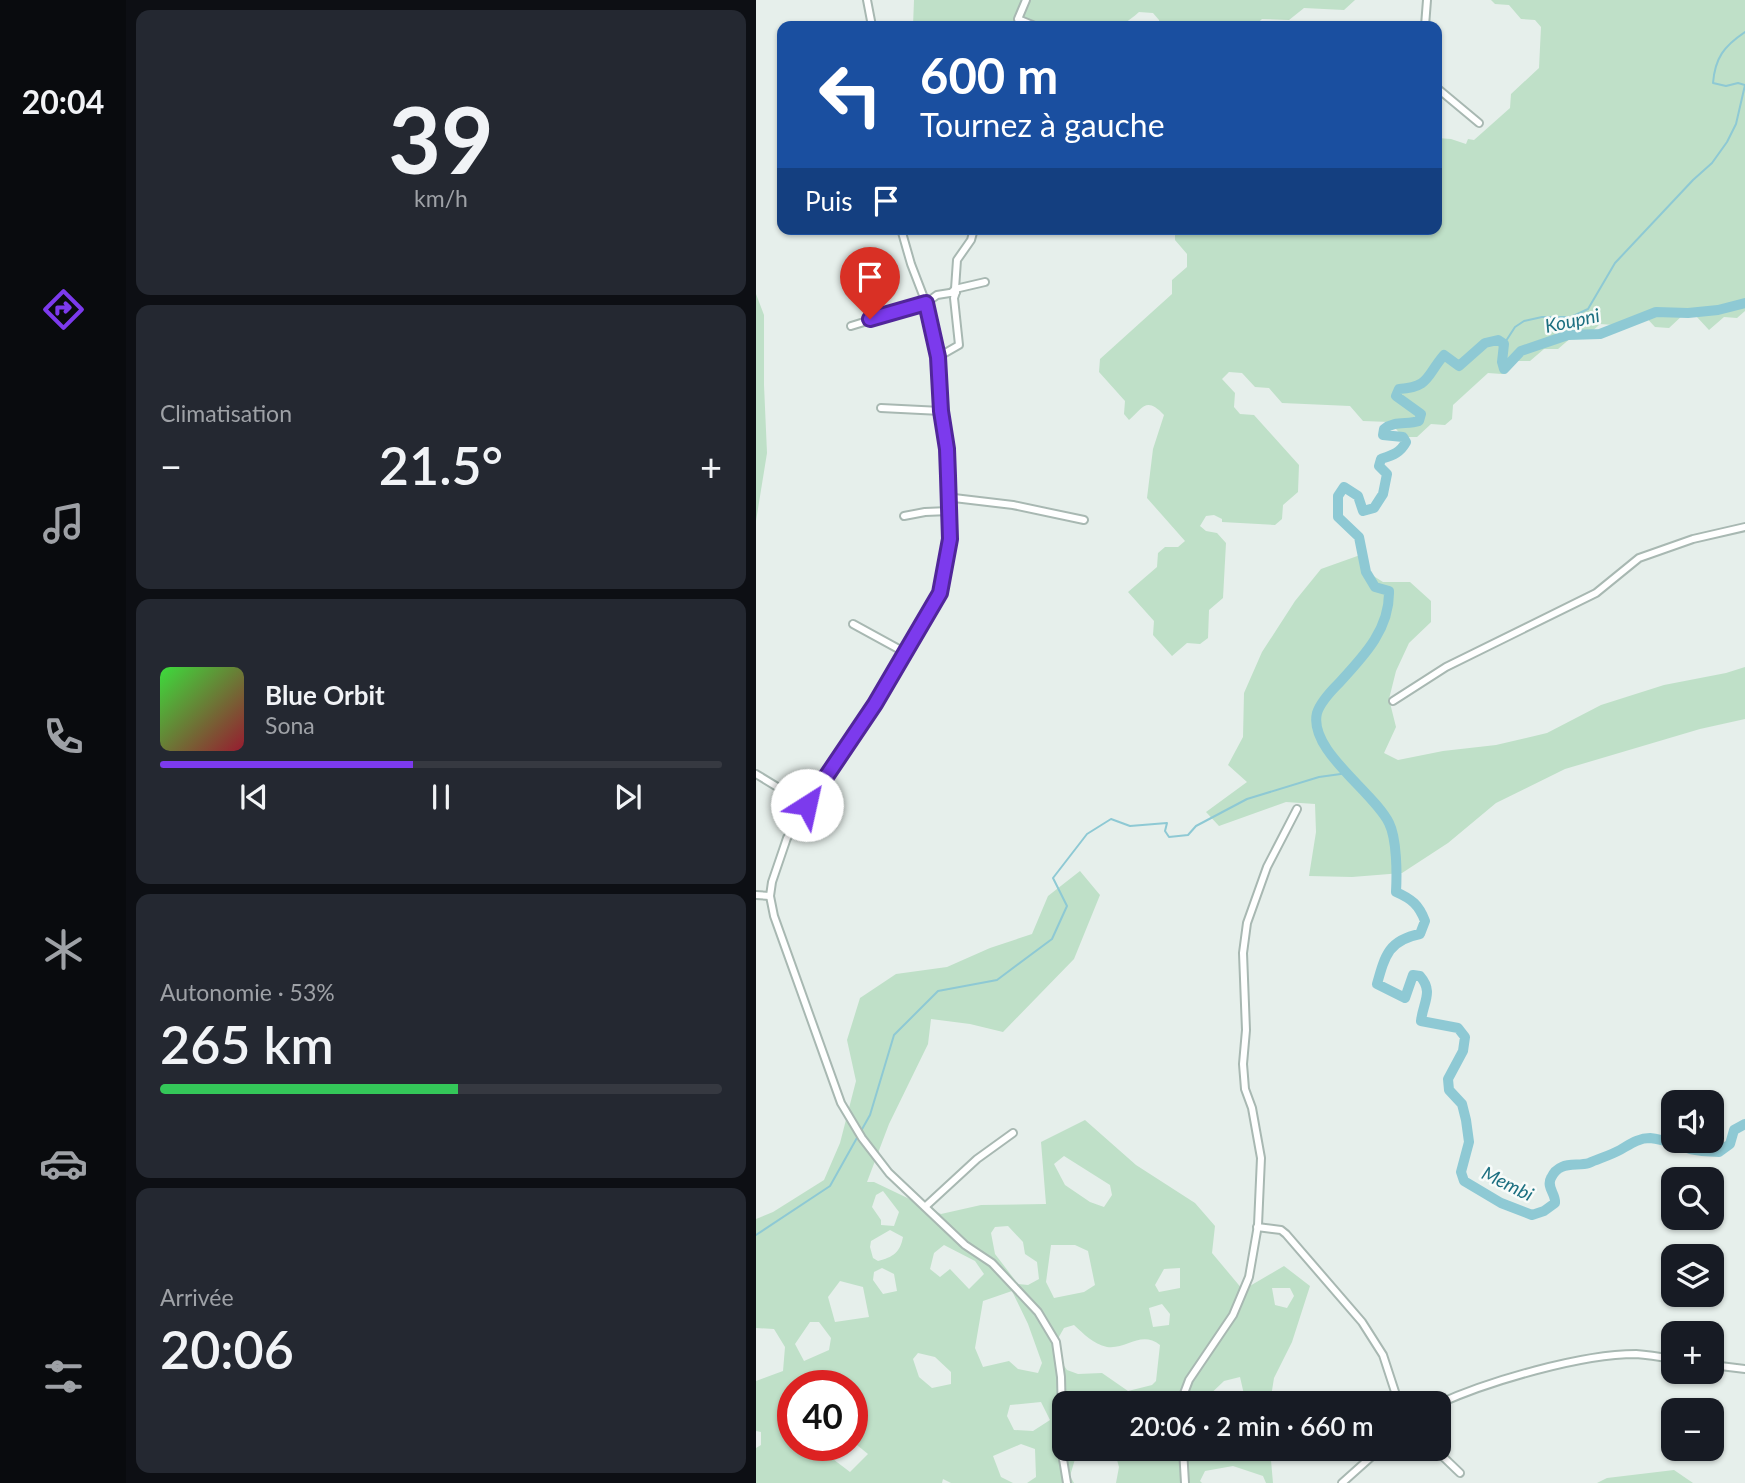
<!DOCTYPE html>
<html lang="fr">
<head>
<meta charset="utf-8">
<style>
	body { margin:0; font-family:Lato,sans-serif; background:#242831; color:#f1f3f6; height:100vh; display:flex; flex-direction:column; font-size:26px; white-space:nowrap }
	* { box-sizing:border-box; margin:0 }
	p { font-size:23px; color:#9ea1a6 }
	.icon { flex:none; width:38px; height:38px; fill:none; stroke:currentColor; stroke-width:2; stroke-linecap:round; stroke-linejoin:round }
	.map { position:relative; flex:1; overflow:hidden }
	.panel { display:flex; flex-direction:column; gap:10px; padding:10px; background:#0d0f14; width:630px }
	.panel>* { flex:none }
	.top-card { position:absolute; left:21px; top:21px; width:665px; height:214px; border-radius:14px; box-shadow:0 2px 5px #0004; background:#1a4fa0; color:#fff; overflow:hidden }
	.tools { position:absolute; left:905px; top:1090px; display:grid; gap:14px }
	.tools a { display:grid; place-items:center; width:63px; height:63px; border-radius:14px; background:#171b24; box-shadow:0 2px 5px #0004; font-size:35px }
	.speed { position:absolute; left:21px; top:1370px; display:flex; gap:14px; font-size:35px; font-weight:700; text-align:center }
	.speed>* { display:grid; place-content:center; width:91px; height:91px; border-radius:50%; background:#171b24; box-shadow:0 2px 5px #0004; line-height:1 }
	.speed .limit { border:10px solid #d22; background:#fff; color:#111 }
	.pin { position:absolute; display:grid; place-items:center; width:60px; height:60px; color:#fff; margin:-72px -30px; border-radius:50% 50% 50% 0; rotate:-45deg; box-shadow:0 0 7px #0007 }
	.pin .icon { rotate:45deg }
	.me { position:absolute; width:77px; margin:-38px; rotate:35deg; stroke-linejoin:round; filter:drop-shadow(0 0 5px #0008) }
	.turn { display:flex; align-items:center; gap:24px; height:147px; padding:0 28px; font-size:32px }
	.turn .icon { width:91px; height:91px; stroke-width:2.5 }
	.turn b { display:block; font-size:49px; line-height:60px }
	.then { display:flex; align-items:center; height:66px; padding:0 28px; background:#0003; gap:14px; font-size:26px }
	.big { font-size:52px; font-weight:600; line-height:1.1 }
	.panel .tile { flex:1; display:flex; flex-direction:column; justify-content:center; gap:10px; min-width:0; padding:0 24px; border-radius:14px; background:#242831 }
	.panel .dial { align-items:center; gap:0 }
	.dial b { font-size:91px; line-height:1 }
	.song { display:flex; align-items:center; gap:21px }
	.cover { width:84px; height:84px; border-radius:10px; background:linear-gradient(135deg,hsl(120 70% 55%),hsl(350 70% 35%)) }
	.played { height:7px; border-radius:4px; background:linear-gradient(90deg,#7c3aed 45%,#363941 45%) }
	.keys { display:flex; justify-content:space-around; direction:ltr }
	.heat { display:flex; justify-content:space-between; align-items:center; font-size:38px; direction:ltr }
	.charge { height:10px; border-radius:5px; background:linear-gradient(90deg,#34c759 53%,#363941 0) }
	.trip { position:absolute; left:296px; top:1391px; width:399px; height:70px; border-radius:14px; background:#171b24; box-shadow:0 2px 5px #0004; font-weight:600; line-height:70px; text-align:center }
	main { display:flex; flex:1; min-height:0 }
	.menu { display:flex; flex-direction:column; width:126px; justify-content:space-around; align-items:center; background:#090b0e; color:#9ea1a6 }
	.menu .icon { width:49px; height:49px }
	.menu .current { color:#7c3aed }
	.menu b { font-size:32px; color:#f1f3f6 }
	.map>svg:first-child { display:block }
	.green { fill:#bfe0c8; fill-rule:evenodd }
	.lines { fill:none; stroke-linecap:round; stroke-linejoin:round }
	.stream { stroke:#8ec9d4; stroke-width:2 }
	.river { stroke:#8ec9d4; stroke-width:10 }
	.minor-casing { stroke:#a8b8b2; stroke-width:10 }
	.minor { stroke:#fff; stroke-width:6 }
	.route-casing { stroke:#51269a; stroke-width:18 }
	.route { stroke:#7c3aed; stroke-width:12 }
	.labels { text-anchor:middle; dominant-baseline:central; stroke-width:5; stroke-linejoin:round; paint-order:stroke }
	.water-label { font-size:19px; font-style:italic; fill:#1c6f80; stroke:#f7fbf9 }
</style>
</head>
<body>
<main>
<nav class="menu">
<b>20:04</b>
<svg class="icon current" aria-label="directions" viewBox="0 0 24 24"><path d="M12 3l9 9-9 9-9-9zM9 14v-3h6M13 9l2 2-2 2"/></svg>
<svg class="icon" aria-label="music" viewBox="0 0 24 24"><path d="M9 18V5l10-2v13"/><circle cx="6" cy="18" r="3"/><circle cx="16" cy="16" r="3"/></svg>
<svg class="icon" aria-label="phone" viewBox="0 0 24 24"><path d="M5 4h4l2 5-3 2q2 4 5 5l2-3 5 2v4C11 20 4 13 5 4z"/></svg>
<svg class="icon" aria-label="climate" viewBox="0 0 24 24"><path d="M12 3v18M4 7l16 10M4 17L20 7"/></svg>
<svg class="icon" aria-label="car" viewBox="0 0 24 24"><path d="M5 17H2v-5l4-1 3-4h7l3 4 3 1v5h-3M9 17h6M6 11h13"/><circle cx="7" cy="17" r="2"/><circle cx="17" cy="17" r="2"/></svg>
<svg class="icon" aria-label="filters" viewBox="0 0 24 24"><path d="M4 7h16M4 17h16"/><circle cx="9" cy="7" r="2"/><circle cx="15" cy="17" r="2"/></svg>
</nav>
<section class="panel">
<div class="tile dial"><b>39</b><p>km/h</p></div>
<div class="tile"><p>Climatisation</p>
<div class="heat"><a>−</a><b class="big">21.5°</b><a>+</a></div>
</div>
<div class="tile">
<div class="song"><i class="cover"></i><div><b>Blue Orbit</b><p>Sona</p></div></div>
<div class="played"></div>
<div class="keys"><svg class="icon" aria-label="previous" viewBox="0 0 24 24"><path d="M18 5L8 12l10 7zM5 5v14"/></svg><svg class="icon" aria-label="pause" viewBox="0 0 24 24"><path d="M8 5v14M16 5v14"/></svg><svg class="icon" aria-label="next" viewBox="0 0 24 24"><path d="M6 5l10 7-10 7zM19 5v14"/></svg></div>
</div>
<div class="tile"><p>Autonomie · 53%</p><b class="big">265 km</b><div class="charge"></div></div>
<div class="tile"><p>Arrivée</p><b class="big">20:06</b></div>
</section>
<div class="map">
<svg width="989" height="1483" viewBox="0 0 989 1483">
	<rect width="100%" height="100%" fill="#e6efeb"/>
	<g class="green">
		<path d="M158 0H599L588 10 548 8 533 20 506 19 498 26H403V20L397 13 383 12C365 28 359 28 337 22L334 26H157Z"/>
		<path d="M735 0H989V311L981 318 968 317 953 330 940 316 927 315 913 328 899 327 886 313 872 326 844 324 830 337H816L802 349H788L774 361H761L746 374 732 373 697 405 696 419 689 425 675 424 661 437H647L634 422 607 421 594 406 526 403 513 388 499 387 486 373 473 372 466 379 479 393 478 407 484 414 498 415 543 465 542 492 527 505 526 519 519 525 466 522V519L458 515 450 516 444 526 450 531 461 533 470 543 467 598 453 610 452 638 444 644 431 643 416 656 397 635 398 621 372 592 401 567 402 553 409 547H422L429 541 391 498 397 449 408 415C390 396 387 408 373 420L368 414 369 401 343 372 344 359 416 294V280L431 267V254L419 240V229H681V138L695 139 710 144 712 139 718 140 754 108 755 94 783 68 785 27 779 20 765 19 753 5 739 4Z"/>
		<polygon points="0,294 8,315 8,385 11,453 0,521"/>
		<polygon points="607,554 608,570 627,582 654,582 675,601 675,622 653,643 640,671 633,699 640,727 628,753 642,760 687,751 740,745 791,733 845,705 908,685 970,673 989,667 989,719 944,729 809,769 740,803 692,843 646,873 596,877 553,876 560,832 559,804 530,802 463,826 450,812 491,782 472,765 487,737 488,693 506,652 539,601 565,569"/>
		<path d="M324 871 344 895 318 959 247 1032 214 1024 175 1019 172 1044 133 1124 111 1182H118L185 1214 225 1205 290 1204 285 1142 329 1120 380 1165 439 1203 459 1226 456 1253 487 1290 528 1266 554 1286 536 1342 518 1378 514 1403H490L484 1377 468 1381 445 1403 308 1404V1449H322L314 1476 318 1483H271L280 1477 279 1449 265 1444 237 1456 245 1477 257 1483H195L187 1479 186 1483H0V1448L5 1445V1432L0 1431V1381L27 1371 29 1347 18 1329 0 1328V1219L17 1212 68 1180 84 1143 100 1081 91 1040 104 998 140 974 191 967 234 948 276 934 292 896ZM308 1156 354 1185 356 1195 348 1207 334 1202 309 1185 298 1164ZM127 1191 143 1212 138 1226 125 1225V1220L116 1207 120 1195ZM252 1226 267 1242 269 1254 281 1262 283 1279 272 1285 262 1284 239 1254 235 1233 239 1227ZM134 1230 147 1237C144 1253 137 1257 122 1261L117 1258 114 1247 115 1241ZM188 1245 219 1261 228 1274 213 1289 194 1269 184 1277 174 1269 178 1253ZM295 1245H319L332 1251 339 1285 328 1292 298 1298 290 1282ZM126 1268 138 1274 141 1291 127 1294 117 1280 118 1272ZM424 1268V1288L403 1292 399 1285 408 1269ZM84 1281 107 1287 113 1317 79 1322 72 1297ZM516 1288H534L538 1296 531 1308 519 1305ZM256 1291 272 1324 286 1363 282 1373 262 1369 253 1361 227 1367 219 1348 227 1301ZM406 1304 414 1314 413 1325 397 1327 393 1308ZM54 1322H63L75 1338 73 1350 48 1361 39 1344ZM318 1325C328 1334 337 1344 351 1347 370 1350 385 1330 404 1345L400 1381 396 1385 372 1391 346 1373 322 1374 311 1370 304 1360 300 1342 308 1328ZM162 1353 179 1357 195 1372V1384L176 1388 163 1377 157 1359ZM37 1386H96V1441L112 1454 94 1472 69 1453 65 1446H37ZM285 1402 294 1420 277 1431 258 1430 251 1416 254 1405Z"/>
		<polygon points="358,1449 514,1449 517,1483 510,1483 507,1476 477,1466 449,1471 444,1481 446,1483 360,1483 363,1467"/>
		<polygon points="918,1470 937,1483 841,1483 851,1478"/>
	</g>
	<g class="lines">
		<g class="stream">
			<path d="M989 32C968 46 959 58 957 83L970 86 982 83 989 85"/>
			<polyline points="748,344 759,327 768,321 786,317 815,317 832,309 859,263 937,180 956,163 971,142 980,124 989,85"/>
			<polyline points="105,1131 114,1115 138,1035 182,991 241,980 296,939 311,906 297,878 331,834 355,819 374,826 411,823 409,831 413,837 432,835 440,826 491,799 563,777 592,773"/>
			<polyline points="0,1235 74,1186 102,1136"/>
		</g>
		<path class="river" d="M989 303 962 310 932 313 900 312 844 334 812 335 765 351 748 369 746 362 748 344 742 340 729 343 703 366 688 355C670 376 674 387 643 389L640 396 665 414 663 421C651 425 639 420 628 429L627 435 647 437 650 442C644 453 637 455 625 459L623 466 631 474 627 494 618 508 607 511 602 496 588 487 582 496V517L603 537 610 572 619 587 633 591C634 629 608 656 583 683 576 690 564 703 561 713 552 750 618 792 633 823 641 839 641 874 640 892 656 899 663 905 669 921L664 934C633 940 629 955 621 984L649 998 657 975 664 976C678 992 667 1002 665 1021L702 1028 709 1037 707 1051 692 1079 693 1090 706 1104 710 1120 713 1142 705 1172 708 1181 745 1203 776 1215 788 1211 799 1203C800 1194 790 1187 795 1178 803 1160 820 1167 833 1163 842 1159 855 1155 864 1150 873 1145 882 1138 894 1138 907 1139 918 1144 931 1148 940 1152 953 1151 963 1152L974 1144 978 1130 989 1124"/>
		<g class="minor-casing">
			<g id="minor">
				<polyline points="111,0 116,26"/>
				<polyline points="270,0 262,19 279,26"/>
				<polyline points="669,26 671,0"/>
				<polyline points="681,88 723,123"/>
				<polyline points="145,229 155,264 170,303 182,357 185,411 191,449 194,520 190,565 184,593 150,653 31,838 16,882 14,896 18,916 85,1103 106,1138 133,1173 209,1245 236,1263 282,1312 300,1342 305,1377 307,1459 311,1483"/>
				<polyline points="199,289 201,260 215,240 218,229"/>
				<polyline points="95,326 170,303 181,295 200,292 195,293 199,289 229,282"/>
				<polyline points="182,357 203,345 198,298 200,292"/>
				<polyline points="125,408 185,411"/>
				<polyline points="193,500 198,498 257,505 328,520"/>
				<polyline points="148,516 169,512 193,511"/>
				<polyline points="97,624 150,653"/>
				<polyline points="637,701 690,667 840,593 883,558 937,539 989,527"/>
				<polyline points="0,774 51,805"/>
				<polyline points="0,895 14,896"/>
				<polyline points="170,1206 221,1159 257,1133"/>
				<polyline points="501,1227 525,1230 530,1234 606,1322 627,1355 643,1404"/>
				<polyline points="956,1365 989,1369"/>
				<polyline points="424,1404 433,1380 477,1315 493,1277 502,1225 505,1158 496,1108 489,1089 487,1064 490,1030 487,953 491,923 511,867 541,809"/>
				<path d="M682 1404C733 1381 825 1354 880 1354 892 1355 905 1357 917 1359"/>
				<polyline points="427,1449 429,1483"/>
				<polyline points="679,1449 704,1473"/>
				<polyline points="586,1483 624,1449"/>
			</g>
		</g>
		<use href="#minor" class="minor"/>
	</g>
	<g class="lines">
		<g class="route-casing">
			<polyline id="route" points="51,805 119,704 184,593 194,539 192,476 191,449 185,411 182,357 170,303 114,319"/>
		</g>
		<use href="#route" class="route"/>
	</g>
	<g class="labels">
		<g class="water-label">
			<text transform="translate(816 320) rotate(-12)">Koupni</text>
			<text transform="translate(752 1183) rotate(26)">Membi</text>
		</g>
	</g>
</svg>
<div class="tools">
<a><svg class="icon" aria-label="sound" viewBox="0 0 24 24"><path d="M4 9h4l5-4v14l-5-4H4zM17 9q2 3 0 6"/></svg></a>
<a><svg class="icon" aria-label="search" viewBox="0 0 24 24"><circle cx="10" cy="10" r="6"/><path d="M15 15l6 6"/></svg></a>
<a><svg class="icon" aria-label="layers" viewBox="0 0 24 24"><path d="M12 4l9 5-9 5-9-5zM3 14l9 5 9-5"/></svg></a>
<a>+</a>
<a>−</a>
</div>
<div class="speed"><div class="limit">40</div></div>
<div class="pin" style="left:114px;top:319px;background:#d93025"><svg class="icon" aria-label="arrive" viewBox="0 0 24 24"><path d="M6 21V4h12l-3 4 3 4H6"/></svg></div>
<svg class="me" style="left:51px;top:805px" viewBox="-20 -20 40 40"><circle r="19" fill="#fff"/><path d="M0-13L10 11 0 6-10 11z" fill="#7c3aed"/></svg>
<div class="trip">20:06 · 2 min · 660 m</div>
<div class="top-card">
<div class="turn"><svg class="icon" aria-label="left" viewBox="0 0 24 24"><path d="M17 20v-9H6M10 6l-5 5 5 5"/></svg><div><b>600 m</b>Tournez à gauche</div></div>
<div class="then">Puis<svg class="icon" aria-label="arrive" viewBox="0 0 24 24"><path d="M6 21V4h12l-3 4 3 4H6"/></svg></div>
</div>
</div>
</main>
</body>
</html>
